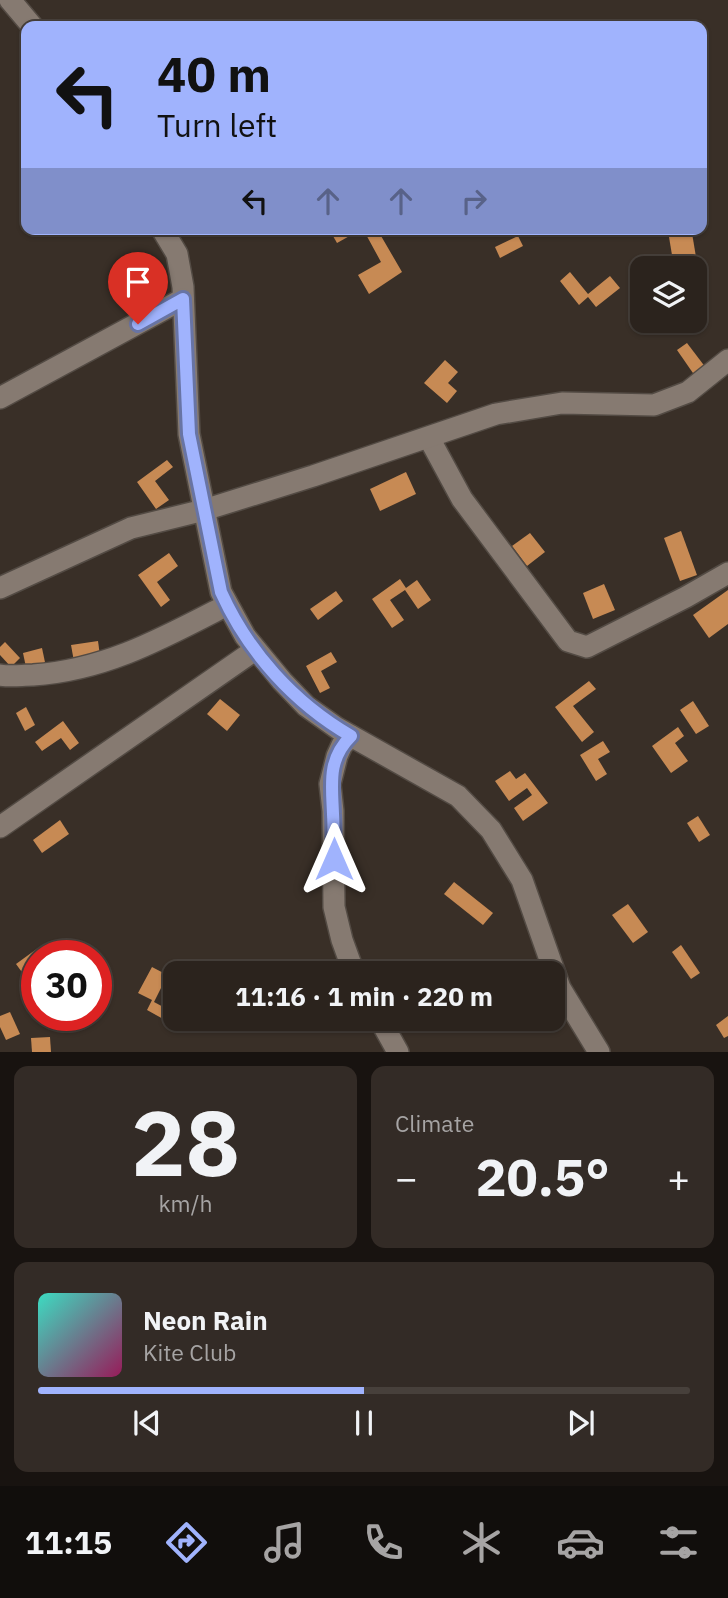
<!DOCTYPE html>
<html lang="en">
<head>
<meta charset="utf-8">
<style>
	body { margin:0; font-family:"IBM Plex Sans",sans-serif; background:#332b26; color:#f1f3f6; height:100vh; display:flex; flex-direction:column; font-size:26px; white-space:nowrap }
	* { box-sizing:border-box; margin:0 }
	p { font-size:23px; color:#a6a4a4 }
	.icon { flex:none; width:38px; height:38px; fill:none; stroke:currentColor; stroke-width:2; stroke-linecap:round; stroke-linejoin:round }
	.map { position:relative; height:1052px; overflow:hidden }
	.details { display:flex; flex-direction:column; gap:14px; padding:14px; background:#181310; flex:1 }
	.details>* { flex:none }
	.top-card { position:absolute; left:21px; top:21px; width:686px; height:214px; border-radius:14px; box-shadow:0 2px 5px #0004,0 0 0 2px #47403b; background:#a0b3fd; color:#111; overflow:hidden }
	.tools { position:absolute; left:630px; top:256px; display:grid; gap:14px }
	.tools a { display:grid; place-items:center; width:77px; height:77px; border-radius:14px; background:#2b231d; box-shadow:0 2px 5px #0004,0 0 0 2px #47403b; font-size:35px }
	.speed { position:absolute; left:21px; top:940px; display:flex; gap:14px; font-size:35px; font-weight:700; text-align:center }
	.speed>* { display:grid; place-content:center; width:91px; height:91px; border-radius:50%; background:#2b231d; box-shadow:0 2px 5px #0004,0 0 0 2px #47403b; line-height:1 }
	.speed .limit { border:10px solid #d22; background:#fff; color:#111 }
	.pin { position:absolute; display:grid; place-items:center; width:60px; height:60px; color:#fff; margin:-72px -30px; border-radius:50% 50% 50% 0; rotate:-45deg; box-shadow:0 0 7px #0007 }
	.pin .icon { rotate:45deg }
	.me { position:absolute; width:77px; margin:-38px; rotate:0deg; stroke-linejoin:round; filter:drop-shadow(0 0 5px #0008) }
	.turn { display:flex; align-items:center; gap:24px; height:147px; padding:0 21px; font-size:32px }
	.turn .icon { width:91px; height:91px; stroke-width:2.5 }
	.turn b { display:block; font-size:49px; line-height:60px }
	.lanes { display:flex; align-items:center; height:66px; padding:0 21px; background:#0003; justify-content:center; gap:35px; direction:ltr }
	.lanes .off { opacity:.35 }
	.big { font-size:52px; font-weight:700; line-height:1.1 }
	.details .widget { flex:1; display:flex; flex-direction:column; justify-content:center; gap:10px; min-width:0; padding:0 24px; border-radius:14px; background:#332b26 }
	.details .dial { align-items:center; gap:0 }
	.dial b { font-size:91px; line-height:1 }
	.song { display:flex; align-items:center; gap:21px }
	.cover { width:84px; height:84px; border-radius:10px; background:linear-gradient(135deg,hsl(170 70% 55%),hsl(330 70% 35%)) }
	.played { height:7px; border-radius:4px; background:linear-gradient(90deg,#a0b3fd 50%,#47403b 50%) }
	.keys { display:flex; justify-content:space-around; direction:ltr }
	.heat { display:flex; justify-content:space-between; align-items:center; font-size:38px; direction:ltr }
	.details .tiles { flex:1; display:grid; gap:14px; grid-template-columns:1fr 1fr }
	.widget:last-child { grid-column:span 2 }
	.trip { position:absolute; left:163px; top:961px; width:402px; height:70px; border-radius:14px; background:#2b231d; box-shadow:0 2px 5px #0004,0 0 0 2px #47403b; font-weight:700; line-height:70px; text-align:center }
	.menu { display:flex; height:112px; justify-content:space-around; align-items:center; background:#110e0c; color:#a6a4a4 }
	.menu .icon { width:49px; height:49px }
	.menu .selected { color:#a0b3fd }
	.menu b { font-size:32px; color:#f1f3f6 }
	.map>svg:first-child { display:block }
	.building { fill:#c78a54 }
	.lines { fill:none; stroke-linecap:round; stroke-linejoin:round }
	.minor-casing { stroke:#534b44; stroke-width:24 }
	.minor { stroke:#867a71; stroke-width:21 }
	.route-casing { stroke:#6874a4; stroke-width:18 }
	.route { stroke:#a0b3fd; stroke-width:12 }
</style>
</head>
<body>
<div class="map">
<svg width="728" height="1052" viewBox="0 0 728 1052">
	<rect width="100%" height="100%" fill="#392f27"/>
	<g class="building">
		<polygon points="329,229 362,229 337,243"/>
		<polygon points="363,229 377,229 402,272 369,294 358,275 381,262"/>
		<polygon points="692,233 696,257 673,261 669,237"/>
		<polygon points="518,236 523,246 500,258 495,247"/>
		<polygon points="570,272 588,294 610,276 620,288 596,307 588,297 579,305 560,281"/>
		<polygon points="687,343 706,368 695,376 677,350"/>
		<polygon points="445,360 458,372 448,383 457,391 447,403 424,383"/>
		<polygon points="167,460 173,467 155,481 169,500 156,509 137,482"/>
		<polygon points="406,472 416,494 380,511 370,489"/>
		<polygon points="681,531 697,575 680,581 664,538"/>
		<polygon points="530,533 545,552 527,566 512,546"/>
		<polygon points="169,553 178,566 157,582 170,600 161,607 138,575"/>
		<polygon points="400,579 406,588 417,580 431,600 418,609 405,590 390,600 404,620 392,628 372,599"/>
		<polygon points="604,584 615,610 593,619 583,593"/>
		<polygon points="728,590 728,624 709,638 693,615"/>
		<polygon points="336,591 343,601 318,620 310,609"/>
		<polygon points="98,641 101,663 75,667 71,645"/>
		<polygon points="5,642 20,658 11,667 0,655 0,647"/>
		<polygon points="42,648 46,667 27,672 23,653"/>
		<polygon points="331,652 337,662 321,671 330,688 320,693 306,666"/>
		<polygon points="589,681 596,689 573,706 594,732 582,742 555,707"/>
		<polygon points="220,699 240,715 227,731 207,714"/>
		<polygon points="693,701 709,726 696,734 680,710"/>
		<polygon points="26,707 35,725 25,731 16,713"/>
		<polygon points="63,721 79,743 70,750 61,738 42,751 35,742"/>
		<polygon points="678,727 684,736 675,743 688,761 671,773 652,746"/>
		<polygon points="603,741 610,752 598,759 607,774 596,781 580,755"/>
		<polygon points="510,771 516,779 525,773 548,803 523,821 514,808 532,795 527,788 509,801 495,781"/>
		<polygon points="698,816 710,835 699,842 687,823"/>
		<polygon points="60,820 69,834 42,853 33,840"/>
		<polygon points="454,882 493,913 483,925 444,894"/>
		<polygon points="628,904 648,932 633,943 612,915"/>
		<polygon points="681,945 700,973 691,979 672,952"/>
		<polygon points="38,948 43,956 37,956 37,966 34,968 37,972 37,993 16,964"/>
		<polygon points="152,967 175,979 175,993 162,986 154,1002 169,1010 165,1020 147,1010 152,1000 138,993"/>
		<polygon points="10,1012 20,1034 6,1040 0,1027 0,1016"/>
		<polygon points="728,1016 728,1036 724,1038 716,1025"/>
		<polygon points="50,1037 51,1052 32,1052 31,1038"/>
	</g>
	<g class="lines">
		<g class="minor-casing">
			<g id="minor">
				<polyline points="10,0 32,26"/>
				<polyline points="162,229 177,254 183,287 189,434 221,592 245,636 282,681 306,706 337,728 458,796 491,830 522,880 560,988 599,1052"/>
				<polyline points="0,398 183,299"/>
				<polyline points="429,438 462,499 568,641 587,647 686,597 728,573"/>
				<polyline points="0,588 131,528 204,510 313,476 496,414 562,403 654,405 688,392 728,360"/>
				<path d="M0 675C11 677 22 675 33 675 106 670 163 638 227 605"/>
				<polyline points="351,736 342,745 337,756 330,784 333,811 334,907 342,940 354,973"/>
				<polyline points="0,827 255,650"/>
				<polyline points="379,1018 398,1052"/>
			</g>
		</g>
		<use href="#minor" class="minor"/>
	</g>
	<g class="lines">
		<g class="route-casing">
			<path id="route" d="M138 324 183 299 189 434 221 592C248 652 294 703 351 736 327 760 332 784 333 814 334 829 333 844 334 859"/>
		</g>
		<use href="#route" class="route"/>
	</g>
</svg>
<div class="tools">
<a><svg class="icon" aria-label="layers" viewBox="0 0 24 24"><path d="M12 4l9 5-9 5-9-5zM3 14l9 5 9-5"/></svg></a>
</div>
<div class="speed"><div class="limit">30</div></div>
<div class="pin" style="left:138px;top:324px;background:#d93025"><svg class="icon" aria-label="arrive" viewBox="0 0 24 24"><path d="M6 21V4h12l-3 4 3 4H6"/></svg></div>
<svg class="me" style="left:334px;top:859px" viewBox="-20 -20 40 40"><path d="M0-17L14 15 0 8-14 15z" fill="#a0b3fd" stroke="#fff" stroke-width="4"/></svg>
<div class="trip">11:16 · 1 min · 220 m</div>
<div class="top-card">
<div class="turn"><svg class="icon" aria-label="left" viewBox="0 0 24 24"><path d="M17 20v-9H6M10 6l-5 5 5 5"/></svg><div><b>40 m</b>Turn left</div></div>
<div class="lanes"><svg class="icon" aria-label="left" viewBox="0 0 24 24"><path d="M17 20v-9H6M10 6l-5 5 5 5"/></svg><svg class="icon off" aria-label="ahead" viewBox="0 0 24 24"><path d="M12 20V5M6 11l6-6 6 6"/></svg><svg class="icon off" aria-label="ahead" viewBox="0 0 24 24"><path d="M12 20V5M6 11l6-6 6 6"/></svg><svg class="icon off" aria-label="right" viewBox="0 0 24 24"><path d="M7 20v-9h11M14 6l5 5-5 5"/></svg></div>
</div>
</div>
<section class="details">
<div class="tiles">
<div class="widget dial"><b>28</b><p>km/h</p></div>
<div class="widget"><p>Climate</p>
<div class="heat"><a>−</a><b class="big">20.5°</b><a>+</a></div>
</div>
<div class="widget">
<div class="song"><i class="cover"></i><div><b>Neon Rain</b><p>Kite Club</p></div></div>
<div class="played"></div>
<div class="keys"><svg class="icon" aria-label="previous" viewBox="0 0 24 24"><path d="M18 5L8 12l10 7zM5 5v14"/></svg><svg class="icon" aria-label="pause" viewBox="0 0 24 24"><path d="M8 5v14M16 5v14"/></svg><svg class="icon" aria-label="next" viewBox="0 0 24 24"><path d="M6 5l10 7-10 7zM19 5v14"/></svg></div>
</div>
</div>
</section>
<nav class="menu">
<b>11:15</b>
<svg class="icon selected" aria-label="directions" viewBox="0 0 24 24"><path d="M12 3l9 9-9 9-9-9zM9 14v-3h6M13 9l2 2-2 2"/></svg>
<svg class="icon" aria-label="music" viewBox="0 0 24 24"><path d="M9 18V5l10-2v13"/><circle cx="6" cy="18" r="3"/><circle cx="16" cy="16" r="3"/></svg>
<svg class="icon" aria-label="phone" viewBox="0 0 24 24"><path d="M5 4h4l2 5-3 2q2 4 5 5l2-3 5 2v4C11 20 4 13 5 4z"/></svg>
<svg class="icon" aria-label="climate" viewBox="0 0 24 24"><path d="M12 3v18M4 7l16 10M4 17L20 7"/></svg>
<svg class="icon" aria-label="car" viewBox="0 0 24 24"><path d="M5 17H2v-5l4-1 3-4h7l3 4 3 1v5h-3M9 17h6M6 11h13"/><circle cx="7" cy="17" r="2"/><circle cx="17" cy="17" r="2"/></svg>
<svg class="icon" aria-label="filters" viewBox="0 0 24 24"><path d="M4 7h16M4 17h16"/><circle cx="9" cy="7" r="2"/><circle cx="15" cy="17" r="2"/></svg>
</nav>
</body>
</html>
